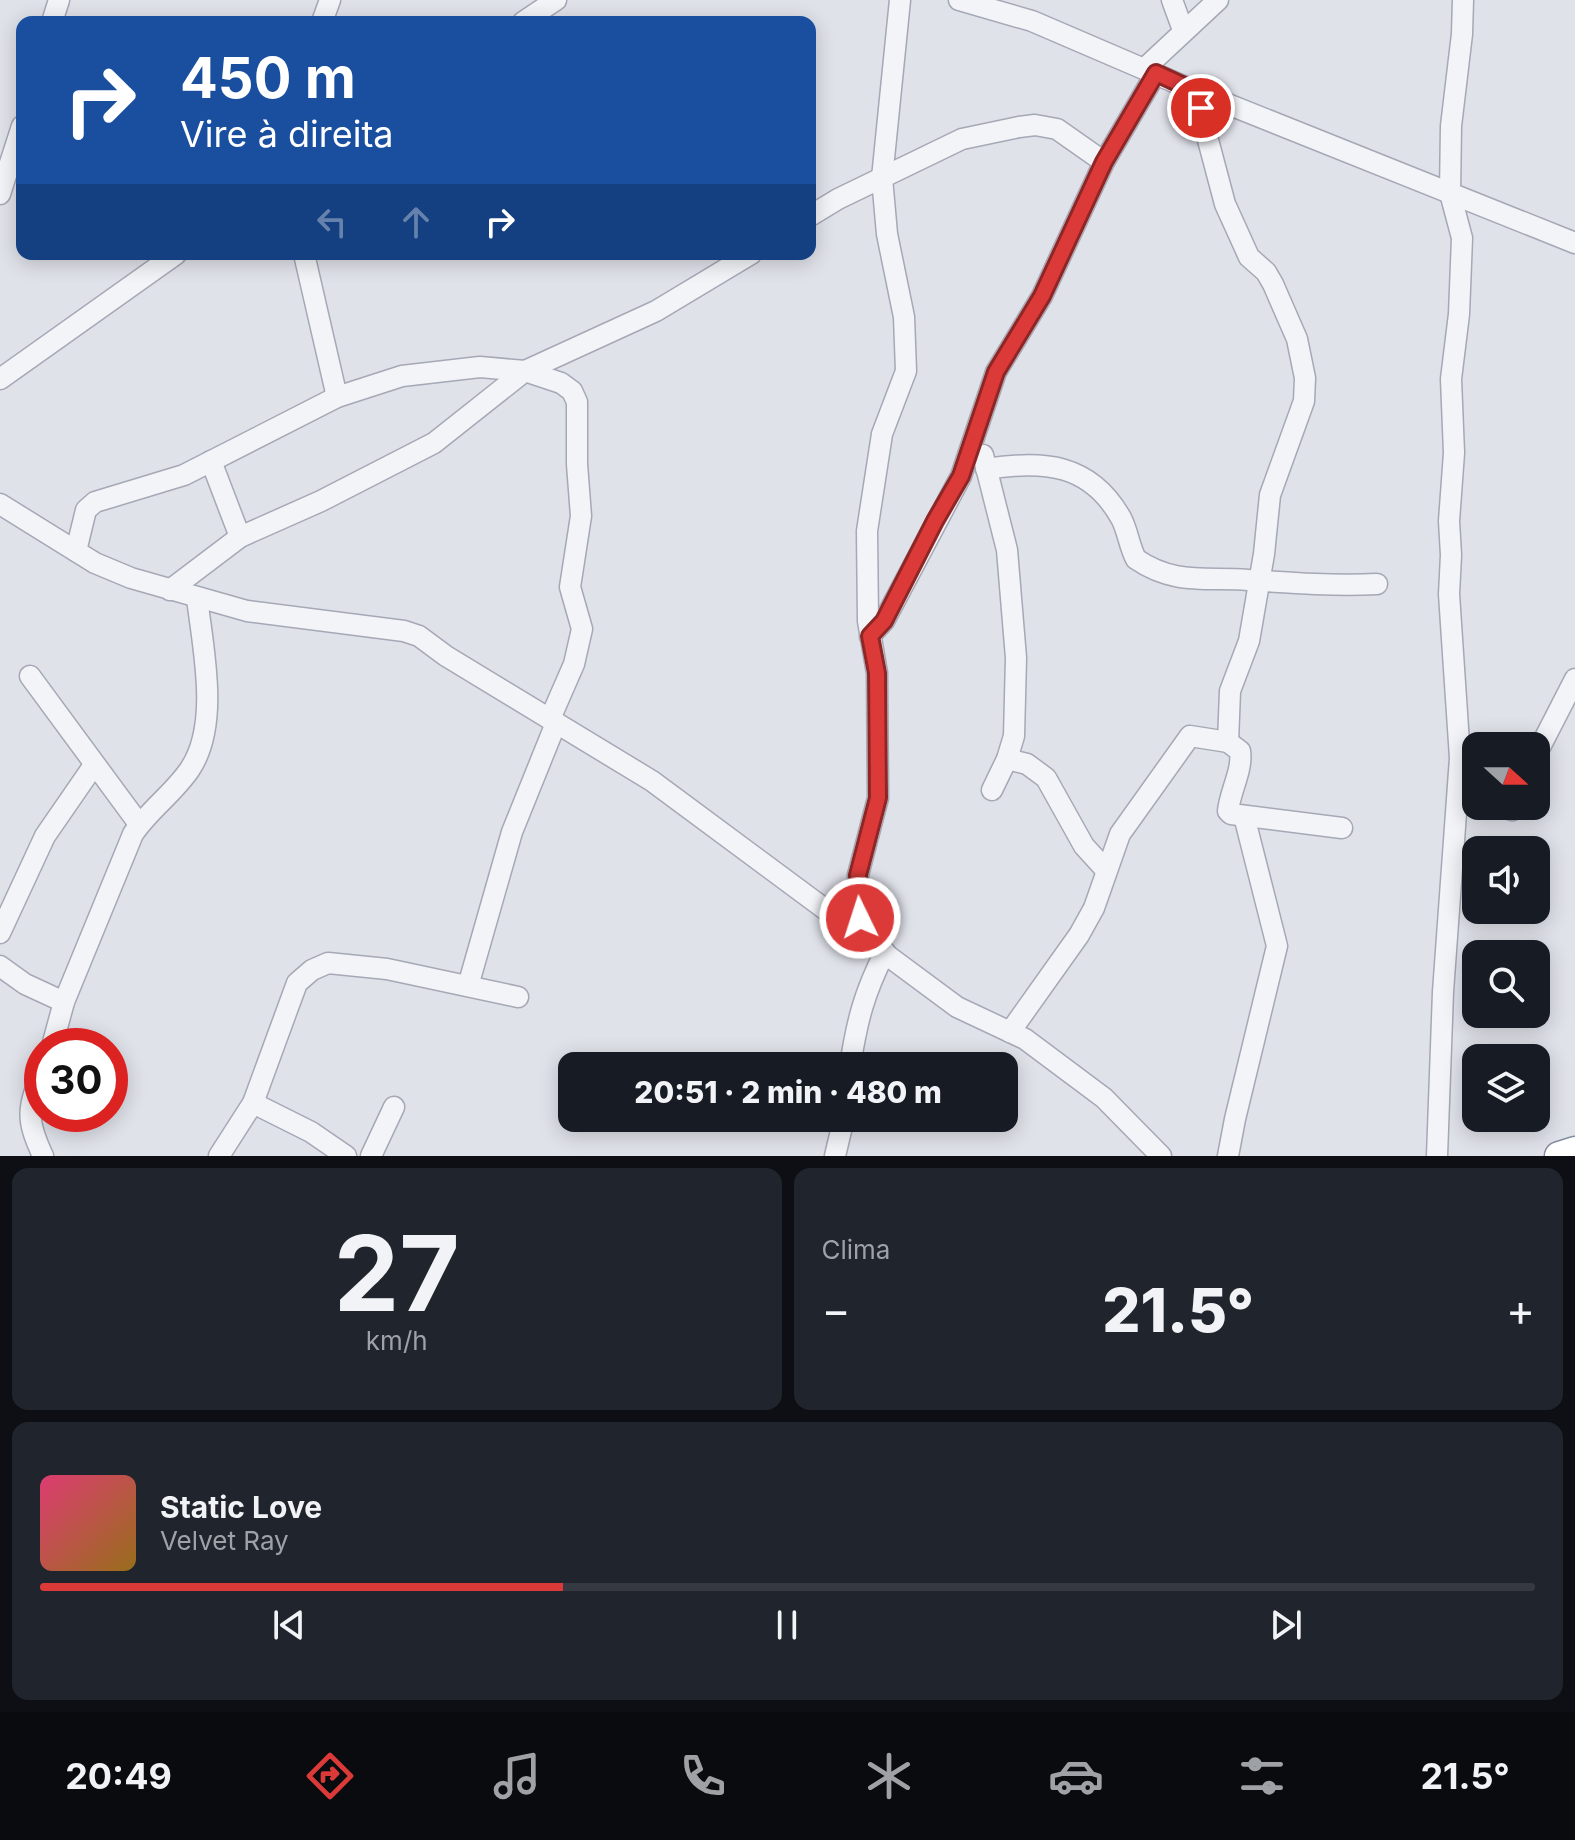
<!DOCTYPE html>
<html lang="pt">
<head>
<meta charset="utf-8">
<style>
	body { margin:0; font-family:Inter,sans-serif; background:#20242c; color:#f1f3f6; height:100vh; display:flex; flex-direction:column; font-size:30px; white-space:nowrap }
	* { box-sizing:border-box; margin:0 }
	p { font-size:26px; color:#9ea1a6 }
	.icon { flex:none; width:44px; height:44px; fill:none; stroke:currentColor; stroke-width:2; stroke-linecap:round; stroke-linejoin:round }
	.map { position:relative; height:1156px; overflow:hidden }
	.sheet { display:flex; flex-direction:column; gap:12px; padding:12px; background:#0d0f14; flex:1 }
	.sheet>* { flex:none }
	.hud { position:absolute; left:16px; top:16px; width:800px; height:244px; border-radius:16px; box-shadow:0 4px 20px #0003; background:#1a4fa0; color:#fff; overflow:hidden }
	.needle { width:52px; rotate:111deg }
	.tools { position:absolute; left:1462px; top:732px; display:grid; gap:16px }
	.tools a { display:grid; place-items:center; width:88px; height:88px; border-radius:16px; background:#171b24; box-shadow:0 4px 20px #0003; font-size:40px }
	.speed { position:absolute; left:24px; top:1028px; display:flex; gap:16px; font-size:40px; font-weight:700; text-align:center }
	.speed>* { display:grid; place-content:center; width:104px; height:104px; border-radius:50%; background:#171b24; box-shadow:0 4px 20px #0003; line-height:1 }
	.speed .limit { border:12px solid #d22; background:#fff; color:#111 }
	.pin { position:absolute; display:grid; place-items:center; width:68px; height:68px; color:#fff; margin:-34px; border:4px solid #fff; border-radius:50%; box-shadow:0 2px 8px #0007 }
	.me { position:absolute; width:88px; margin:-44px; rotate:356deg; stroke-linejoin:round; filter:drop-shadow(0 0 6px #0008) }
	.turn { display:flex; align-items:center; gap:28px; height:168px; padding:0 32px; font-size:36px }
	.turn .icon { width:104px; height:104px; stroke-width:2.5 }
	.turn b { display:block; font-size:56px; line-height:68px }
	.lanes { display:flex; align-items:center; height:76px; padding:0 32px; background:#0003; justify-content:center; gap:40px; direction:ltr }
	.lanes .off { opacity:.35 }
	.big { font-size:60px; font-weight:800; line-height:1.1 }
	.sheet .widget { flex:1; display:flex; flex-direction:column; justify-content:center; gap:12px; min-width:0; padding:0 28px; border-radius:16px; background:#20242c }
	.sheet .dial { align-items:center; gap:0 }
	.dial b { font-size:104px; line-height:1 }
	.song { display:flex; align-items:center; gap:24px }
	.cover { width:96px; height:96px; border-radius:12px; background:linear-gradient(135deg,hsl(340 70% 55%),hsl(40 70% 35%)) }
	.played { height:8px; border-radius:4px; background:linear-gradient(90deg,#db3a39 35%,#363941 35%) }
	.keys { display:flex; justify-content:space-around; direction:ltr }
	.heat { display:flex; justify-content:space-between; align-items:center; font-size:44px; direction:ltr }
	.sheet .tiles { flex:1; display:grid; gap:12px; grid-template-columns:1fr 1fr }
	.widget:last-child { grid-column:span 2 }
	.trip { position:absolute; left:558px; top:1052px; width:460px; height:80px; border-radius:16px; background:#171b24; box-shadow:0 4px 20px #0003; font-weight:800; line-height:80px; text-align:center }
	.tabs { display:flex; height:128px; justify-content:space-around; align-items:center; background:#090b0e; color:#9ea1a6 }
	.tabs .icon { width:56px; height:56px }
	.tabs .active { color:#db3a39 }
	.tabs b { font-size:36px; color:#f1f3f6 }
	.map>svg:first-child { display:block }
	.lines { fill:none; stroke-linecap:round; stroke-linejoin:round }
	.minor-casing { stroke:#a5a8b5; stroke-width:23 }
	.highway-casing { stroke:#868da2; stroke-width:31 }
	.minor { stroke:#f3f4f8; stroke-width:20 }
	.highway { stroke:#fff; stroke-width:28 }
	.route-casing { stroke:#8e2625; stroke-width:20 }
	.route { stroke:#db3a39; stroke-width:14 }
</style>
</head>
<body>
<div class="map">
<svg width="1575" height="1156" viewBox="0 0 1575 1156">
	<rect width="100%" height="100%" fill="#e0e2ea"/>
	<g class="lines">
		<g class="minor-casing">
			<g id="minor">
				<polyline points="959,0 1032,21 1195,91 1575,243"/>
				<polyline points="1172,0 1183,30"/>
				<polyline points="52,22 59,0"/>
				<polyline points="322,22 330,0"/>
				<polyline points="523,22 556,0"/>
				<polyline points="1144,69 1218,0"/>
				<polyline points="1195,91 1225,204 1249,257 1266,272 1273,284 1297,339 1305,378 1304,401 1270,495 1264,554 1249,641 1230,691 1228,742"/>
				<polyline points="0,194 22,126"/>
				<polyline points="810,216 838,199 962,139 1019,127 1035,125 1057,129 1104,162"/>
				<polyline points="304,254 337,397"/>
				<polyline points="0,379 176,254"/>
				<polyline points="983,455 1007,550 1016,658 1014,736 1007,759 992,790"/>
				<polyline points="211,461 240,537"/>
				<path d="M986 469C1043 460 1090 463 1121 518 1128 531 1129 546 1136 559 1174 585 1205 577 1248 580 1292 583 1333 586 1377 584"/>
				<polyline points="0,504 95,563 131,578 247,611 404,631 419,636 446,656 652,781 957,1007 1025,1039 1104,1098 1161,1156"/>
				<polyline points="76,551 86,510 95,502 184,475 337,397 402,376 480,367 525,371 561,383 572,391 577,402 577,464 581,516 570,587 582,629 574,664 550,719"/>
				<polyline points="170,590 240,537 321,501 434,443 525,371 656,311 751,254"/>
				<polyline points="870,636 884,621 961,476 996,372 1042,296 1104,162 1156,73"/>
				<polyline points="30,676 139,824"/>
				<polyline points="1536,755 1575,679"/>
				<polyline points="1007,759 1027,764 1046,778 1084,846 1105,869"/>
				<polyline points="1502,806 1512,810 1516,806"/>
				<polyline points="0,933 45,836 94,765"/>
				<polyline points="863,936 858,900 858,875 878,798 877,673 868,621 867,531 882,434 906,371 904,317 887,234 882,178 900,0"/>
				<polyline points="0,966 25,984 64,1002"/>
				<polyline points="468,986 512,832 556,723"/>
				<path d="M1010 1032 1079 935 1094 908 1120 834 1190 736 1228 742 1240 751C1243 770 1230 791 1228 811L1231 814 1342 828"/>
				<path d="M52 1046 64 1002 133 834C149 810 174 793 190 769 220 724 203 649 197 598"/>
				<path d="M850 1066C857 1021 864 993 885 952"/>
				<path d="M42 1072C27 1110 26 1119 43 1156"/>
				<polyline points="253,1103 311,1132 346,1156"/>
				<polyline points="219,1156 253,1103 297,983 312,970 328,963 387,969 518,997"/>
				<polyline points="371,1156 394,1107"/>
				<polyline points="835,1156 844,1118"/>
				<polyline points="1228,1156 1235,1119 1277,946 1244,816"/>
				<polyline points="1437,1156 1443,992 1460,758 1449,594 1451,555 1449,521 1454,453 1451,379 1459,314 1462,238 1450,193 1451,126 1462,34 1463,0"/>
			</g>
		</g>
		<g class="highway-casing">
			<polyline id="highway" points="1559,1156 1575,1151"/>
		</g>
		<use href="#minor" class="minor"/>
		<use href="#highway" class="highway"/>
	</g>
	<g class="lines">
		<g class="route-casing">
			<polyline id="route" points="860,918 858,875 878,798 877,673 870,636 884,621 935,521 961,476 996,372 1042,296 1104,162 1156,73 1195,91 1201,108"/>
		</g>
		<use href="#route" class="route"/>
	</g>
</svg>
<div class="tools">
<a><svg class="needle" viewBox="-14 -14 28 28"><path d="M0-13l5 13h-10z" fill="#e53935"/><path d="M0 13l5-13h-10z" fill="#9ea1a6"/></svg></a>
<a><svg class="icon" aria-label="sound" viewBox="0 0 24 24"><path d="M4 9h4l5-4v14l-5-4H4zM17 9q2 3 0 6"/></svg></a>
<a><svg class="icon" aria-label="search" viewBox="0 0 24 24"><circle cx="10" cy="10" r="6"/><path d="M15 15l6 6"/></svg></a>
<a><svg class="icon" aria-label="layers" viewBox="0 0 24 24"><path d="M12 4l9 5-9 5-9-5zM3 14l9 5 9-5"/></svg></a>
</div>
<div class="speed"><div class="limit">30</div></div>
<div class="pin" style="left:1201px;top:108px;background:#d93025"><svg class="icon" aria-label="arrive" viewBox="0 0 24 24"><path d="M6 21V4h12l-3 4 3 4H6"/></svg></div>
<svg class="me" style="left:860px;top:918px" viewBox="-20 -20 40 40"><circle r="17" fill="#db3a39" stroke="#fff" stroke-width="3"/><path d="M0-11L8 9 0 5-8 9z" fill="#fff"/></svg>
<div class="trip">20:51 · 2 min · 480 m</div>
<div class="hud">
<div class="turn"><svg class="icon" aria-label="right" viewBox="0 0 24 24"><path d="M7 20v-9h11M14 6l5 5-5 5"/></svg><div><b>450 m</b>Vire à direita</div></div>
<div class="lanes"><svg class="icon off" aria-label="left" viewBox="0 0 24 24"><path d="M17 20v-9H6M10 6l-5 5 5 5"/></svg><svg class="icon off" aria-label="ahead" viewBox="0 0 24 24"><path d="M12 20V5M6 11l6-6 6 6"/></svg><svg class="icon" aria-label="right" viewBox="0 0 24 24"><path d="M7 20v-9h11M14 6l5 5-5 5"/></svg></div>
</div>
</div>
<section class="sheet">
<div class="tiles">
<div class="widget dial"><b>27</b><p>km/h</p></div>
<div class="widget"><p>Clima</p>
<div class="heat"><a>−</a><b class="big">21.5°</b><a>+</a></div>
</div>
<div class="widget">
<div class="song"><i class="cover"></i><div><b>Static Love</b><p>Velvet Ray</p></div></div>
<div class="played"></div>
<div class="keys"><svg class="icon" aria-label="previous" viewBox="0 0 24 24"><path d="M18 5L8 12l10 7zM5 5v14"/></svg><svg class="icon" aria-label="pause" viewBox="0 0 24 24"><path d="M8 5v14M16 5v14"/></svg><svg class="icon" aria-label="next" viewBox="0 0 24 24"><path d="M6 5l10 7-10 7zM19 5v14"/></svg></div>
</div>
</div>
</section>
<nav class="tabs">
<b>20:49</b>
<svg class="icon active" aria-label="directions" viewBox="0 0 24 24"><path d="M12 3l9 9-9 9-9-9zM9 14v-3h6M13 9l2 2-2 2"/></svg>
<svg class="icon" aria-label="music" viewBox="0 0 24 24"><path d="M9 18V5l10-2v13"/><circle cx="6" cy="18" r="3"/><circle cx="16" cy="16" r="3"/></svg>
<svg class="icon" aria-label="phone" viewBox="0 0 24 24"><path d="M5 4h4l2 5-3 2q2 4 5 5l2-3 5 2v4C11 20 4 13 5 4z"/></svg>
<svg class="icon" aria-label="climate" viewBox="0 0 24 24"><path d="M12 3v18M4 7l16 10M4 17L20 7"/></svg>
<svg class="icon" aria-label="car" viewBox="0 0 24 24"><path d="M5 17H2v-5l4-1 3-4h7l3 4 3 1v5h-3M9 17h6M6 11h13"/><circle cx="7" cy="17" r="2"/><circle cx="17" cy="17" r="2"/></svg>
<svg class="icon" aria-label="filters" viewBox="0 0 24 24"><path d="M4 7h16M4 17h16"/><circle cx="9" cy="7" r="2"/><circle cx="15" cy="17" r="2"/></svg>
<b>21.5°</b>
</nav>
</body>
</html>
